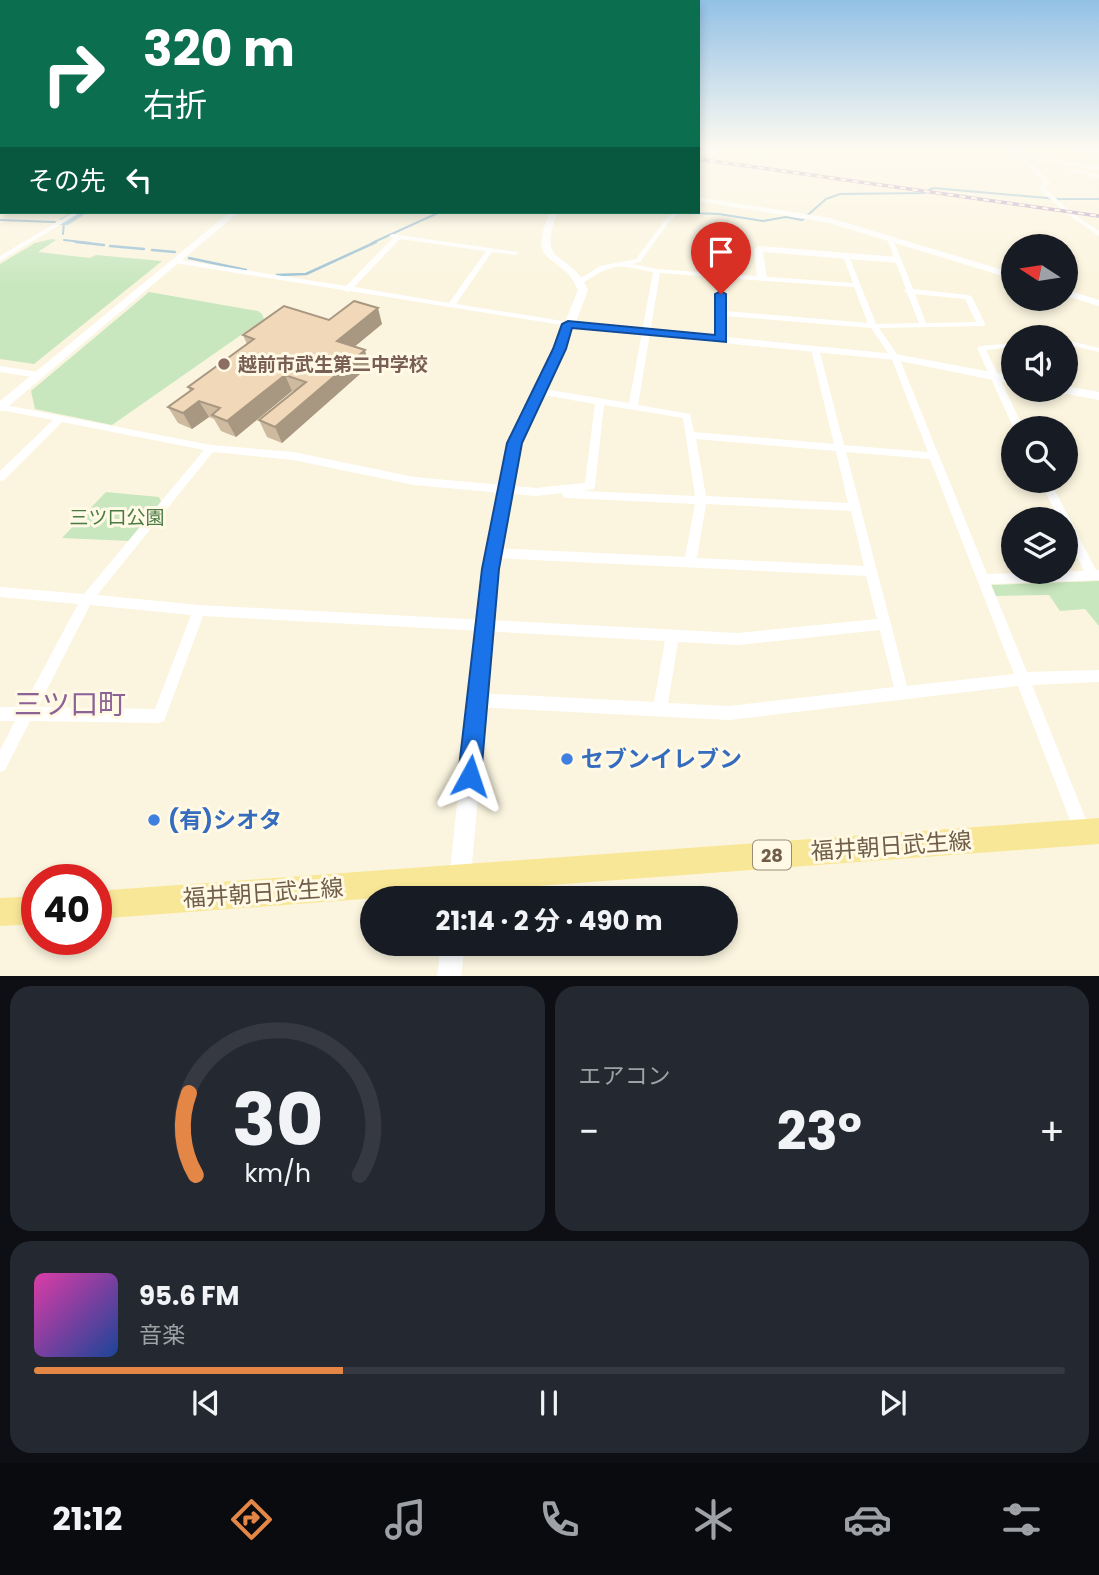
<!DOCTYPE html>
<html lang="ja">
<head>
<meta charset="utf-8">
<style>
	body { margin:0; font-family:Poppins,"Noto Sans JP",sans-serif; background:#242831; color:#f1f3f6; height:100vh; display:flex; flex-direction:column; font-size:26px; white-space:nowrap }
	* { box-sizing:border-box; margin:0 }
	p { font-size:23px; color:#9ea1a6 }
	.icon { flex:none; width:38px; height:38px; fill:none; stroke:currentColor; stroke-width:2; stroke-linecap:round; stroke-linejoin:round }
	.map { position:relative; height:976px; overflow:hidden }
	.details { display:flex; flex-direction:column; gap:10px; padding:10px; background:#0d0f14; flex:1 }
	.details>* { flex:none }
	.guide { position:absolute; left:0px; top:0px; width:700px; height:214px; box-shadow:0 4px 10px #0003; background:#0b6e4f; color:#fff; overflow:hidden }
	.needle { width:46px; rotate:282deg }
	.controls { position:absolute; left:1001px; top:234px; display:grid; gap:14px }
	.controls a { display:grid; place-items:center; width:77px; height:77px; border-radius:50%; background:#171b24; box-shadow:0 4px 10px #0003; font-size:35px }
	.speed { position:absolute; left:21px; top:864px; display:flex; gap:14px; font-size:35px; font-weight:700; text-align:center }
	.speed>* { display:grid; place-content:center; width:91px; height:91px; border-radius:50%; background:#171b24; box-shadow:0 4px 10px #0003; line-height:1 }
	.speed .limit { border:10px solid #d22; background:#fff; color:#111 }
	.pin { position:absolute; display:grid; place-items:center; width:60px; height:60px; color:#fff; margin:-72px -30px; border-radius:50% 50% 50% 0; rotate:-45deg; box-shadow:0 0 7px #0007 }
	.pin .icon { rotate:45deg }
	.me { position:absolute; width:77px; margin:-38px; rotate:5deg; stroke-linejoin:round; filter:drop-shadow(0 0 5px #0008) }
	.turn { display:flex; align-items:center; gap:24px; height:147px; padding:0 28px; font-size:32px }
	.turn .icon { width:91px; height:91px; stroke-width:2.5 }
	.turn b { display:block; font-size:49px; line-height:60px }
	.then { display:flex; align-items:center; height:66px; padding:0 28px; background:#0003; gap:14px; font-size:26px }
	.big { font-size:52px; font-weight:700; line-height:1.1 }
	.details .card { flex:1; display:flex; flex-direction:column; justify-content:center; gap:10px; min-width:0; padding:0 24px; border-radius:21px; background:#242831 }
	.details .dial { align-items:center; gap:0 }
	.dial svg { height:182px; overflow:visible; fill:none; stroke:#363941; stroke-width:7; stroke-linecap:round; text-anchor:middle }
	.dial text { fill:#f1f3f6; stroke:none }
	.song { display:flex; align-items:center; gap:21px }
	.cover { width:84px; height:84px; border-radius:10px; background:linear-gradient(135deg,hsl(320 70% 55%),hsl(220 70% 35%)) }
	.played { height:7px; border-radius:4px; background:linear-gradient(90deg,#e38646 30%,#363941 30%) }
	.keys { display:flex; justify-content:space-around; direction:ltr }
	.heat { display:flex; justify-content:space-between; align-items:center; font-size:38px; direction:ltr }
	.details .tiles { flex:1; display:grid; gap:10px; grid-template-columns:1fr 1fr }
	.card:last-child { grid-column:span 2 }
	.trip { position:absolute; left:360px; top:886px; width:378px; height:70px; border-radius:35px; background:#171b24; box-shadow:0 4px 10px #0003; font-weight:700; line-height:70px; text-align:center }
	.tabs { display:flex; height:112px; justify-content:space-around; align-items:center; background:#090b0e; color:#9ea1a6 }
	.tabs .icon { width:49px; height:49px }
	.tabs .current { color:#e38646 }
	.tabs b { font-size:32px; color:#f1f3f6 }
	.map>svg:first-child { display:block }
	.green { fill:#c8e7bf }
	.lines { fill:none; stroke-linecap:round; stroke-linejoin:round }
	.stream-far1 { stroke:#9bc1d5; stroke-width:2 }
	.stream { stroke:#9bc1d5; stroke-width:2.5 }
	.river { fill:#b5d4e3; fill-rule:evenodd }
	.minor { fill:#fff; fill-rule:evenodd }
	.tertiary { fill:#fff; fill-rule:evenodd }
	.primary { fill:#f9e798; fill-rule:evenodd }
	.rail-casing { stroke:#b99fc3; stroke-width:3.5 }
	.rail { stroke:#fff9e5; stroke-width:2; stroke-dasharray:6; stroke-linecap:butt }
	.wall { fill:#ceba9e }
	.shaded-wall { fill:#a89781 }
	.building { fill:#f0d8b8; stroke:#a89781; stroke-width:2 }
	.route { fill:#1a73e8; stroke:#114b97; stroke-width:2 }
	.education-dot { fill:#8d6e63; stroke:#fff9e5; stroke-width:2.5 }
	.shop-dot { fill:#3f7fe0; stroke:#fff9e5; stroke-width:2.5 }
	.labels { text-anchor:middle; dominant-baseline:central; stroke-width:6; stroke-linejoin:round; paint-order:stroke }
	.shield { fill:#fff9e5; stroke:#9b8c77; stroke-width:2 }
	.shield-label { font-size:18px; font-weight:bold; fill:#705e48 }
	.education-label { font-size:19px; font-weight:bold; fill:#785e54; stroke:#fff9e5; text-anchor:start }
	.park-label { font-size:19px; fill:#4a7b43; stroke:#fff9e5 }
	.near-shop-label { font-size:23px; font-weight:bold; fill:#366cbe; stroke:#fff9e5; text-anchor:start }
	.near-street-label { font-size:23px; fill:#705e48; stroke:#fff9e5 }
	.near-quarter-label { font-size:28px; fill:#8c6394; stroke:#fff9e5 }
</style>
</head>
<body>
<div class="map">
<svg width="1099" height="977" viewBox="0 0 1099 977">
	<rect width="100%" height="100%" fill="#fbf5df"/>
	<g class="green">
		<polygon points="52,239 56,240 38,252 90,258 96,255 162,261 34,364 0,359 0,264 35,243"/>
		<polygon points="149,292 258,311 262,314 264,319 112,425 35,409 31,391"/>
		<polygon points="106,492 159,497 161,502 129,541 62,538"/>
		<polygon points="1099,581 1099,626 1085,609 1060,611 1049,595 995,596 990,585"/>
	</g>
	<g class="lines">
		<g class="stream-far1">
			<polyline points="663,212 719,214 763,221 786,217 802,220 826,199 840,194 923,193 933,188 1058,199 1099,199"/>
			<polyline points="0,220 55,222"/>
			<polyline points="63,234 64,222"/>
			<polyline points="64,240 90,243"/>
			<polyline points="372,243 440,212"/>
		</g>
		<g class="stream">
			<polyline points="76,242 104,245"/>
			<polyline points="110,246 144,249"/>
			<polyline points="152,250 175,252"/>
			<polyline points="189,258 246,270"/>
			<polyline points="277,275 306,274 376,242"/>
		</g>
		<g class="river">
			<polygon points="1082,148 1099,148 1099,153 1083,150"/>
			<rect x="0" y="192" width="2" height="8"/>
			<polygon points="73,212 88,212 68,225 60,225 60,219"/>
		</g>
		<g class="minor">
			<polygon points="1004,148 1011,148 1024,156 1099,166 1099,170 1028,159 1051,183 1045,188 1071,212 1099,231 1099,236 1067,214 1039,189 1039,187 1045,183 1021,158"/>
			<polygon points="2,151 2,155 0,156 0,152"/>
			<polygon points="1073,169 1099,174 1099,178 1071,172 1070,171"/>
			<polygon points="74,212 81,212 0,261 0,256"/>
			<path d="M674 212H680L669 222 640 262 632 264 657 269 853 283 843 256 846 254 849 256 876 324 919 323 907 293 904 291 906 289 887 239 890 237 893 239 913 289 968 295 972 297 985 324 984 326 879 328 899 357 987 574 1084 571 1066 533V520H1059L1040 481H1050L1096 570H1099V580L991 584 1027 672 1099 670V682L1032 685 1091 832 1089 838 1083 840 1077 838 1018 686 729 720 476 707 471 705 469 700 471 695 476 693 654 702 665 641 203 616 164 721 159 723 30 721 5 770 0 772V750L15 721H0V707H23L78 604 0 597V587L84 594 204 450 62 422 4 480 0 481V471L53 420 0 410V404L211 445 293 452 414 477 536 488 585 483 595 404 538 394 534 391 538 388 629 403 653 272C617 265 615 262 583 283L576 281 600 266 636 259 665 220ZM660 273 716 277 719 342H725L726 340 725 316 871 328 891 357 928 452 844 445 819 349 815 347 811 349 834 444 694 432 690 414 638 405ZM724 278 854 287 868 323 725 311ZM915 294 965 299 976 322 926 323ZM604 405 683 418 695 496 582 491 594 489 595 486ZM696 439 836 451 848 503 706 496ZM213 452 293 460 414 485 536 496 562 493 563 497 567 498 695 504 685 557 493 548 489 550 487 553 489 556 493 558 866 576 877 619 738 633 199 605 97 595ZM846 452 930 459 1014 674 907 686ZM706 504 851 511 864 566 697 558ZM90 605 191 615 155 709 38 707ZM880 630 894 687 729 706 668 703 678 642 738 645Z"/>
			<path d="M392 234 517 252V254L515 255 492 252 456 304 568 322 572 324 568 326 350 291 347 292 343 290 175 263 172 261 175 259 346 286 393 238 389 236ZM400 239 486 251 449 303 354 287Z"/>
			<polygon points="1066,340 1099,348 1099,352 1066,344"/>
			<polygon points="1013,343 1013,347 986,350 1024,429 1014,429 977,348 981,346"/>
			<polygon points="0,366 38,372 42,375 38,378 0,372"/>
		</g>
		<g class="tertiary">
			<polygon points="715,148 725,148 698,159 698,154"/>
			<polygon points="1065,148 1099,151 1099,155 1068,150"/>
			<polygon points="698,197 830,218 1013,273 1013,279 829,223 698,201"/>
			<polygon points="230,212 239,212 4,410 0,411 0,401"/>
			<path d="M550 212H558C535 269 570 248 588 290L576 322 895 354 1013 376V384L895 360 574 328 523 435 498 569 469 898H447L482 569 511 435 554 349 578 290C561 250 525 270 550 212Z"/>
			<polygon points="758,246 898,257 903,260 898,263 763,252 767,278 762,281 757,278 754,249"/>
			<polygon points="1066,290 1099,300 1099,306 1066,296"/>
			<polygon points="1066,386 1099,392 1099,400 1062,393 1060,390 1066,390"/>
			<polygon points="441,943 465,943 461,977 437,977"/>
		</g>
		<g class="primary">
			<polygon points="1099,818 1099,844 96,919 96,891"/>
			<polygon points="37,896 37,924 0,926 0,898"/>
		</g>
		<g class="rail-casing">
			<polyline id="rail" points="698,159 1099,216"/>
		</g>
		<use href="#rail" class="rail"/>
	</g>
	<polygon class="wall" points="329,320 382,324 354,347 369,366 282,443 267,437 259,420 293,392 292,391 236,437 221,431 214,419 209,417 192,429 178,423 168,407 190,391 188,387 247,344 243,335"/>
	<g class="shaded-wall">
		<polygon points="378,308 382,324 342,357 337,341"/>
		<polygon points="365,350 369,366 282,443 275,427"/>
		<polygon points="285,375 292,391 236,437 227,421"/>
		<polygon points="199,401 209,417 192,429 183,413"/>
	</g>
	<polygon class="building" points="354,301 378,308 337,341 365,350 275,427 259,420 306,382 285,375 227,421 212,415 220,408 199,401 183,413 168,407 193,389 188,387 254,339 243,335 284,306 329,320"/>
	<linearGradient id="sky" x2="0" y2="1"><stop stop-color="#93c1e6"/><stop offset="0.52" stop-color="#fdfaf1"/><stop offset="1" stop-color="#fdfaf1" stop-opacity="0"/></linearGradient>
	<rect width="1099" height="285" fill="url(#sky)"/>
	<polygon class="route" points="721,291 726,294 726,342 572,328 566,349 522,443 499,569 481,776 478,784 470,788 461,784 458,776 482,569 507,443 553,349 562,324 568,321 715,335 715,294"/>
	<circle class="education-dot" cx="224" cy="364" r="7"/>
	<g class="shop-dot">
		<circle cx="567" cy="759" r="7"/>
		<circle cx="154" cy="820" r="7"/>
	</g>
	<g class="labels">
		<rect class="shield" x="753" y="840.5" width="38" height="29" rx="5"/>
		<g class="shield-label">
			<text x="772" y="855">28</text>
		</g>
		<g class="education-label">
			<text x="238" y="364">越前市武生第二中学校</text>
		</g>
		<g class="park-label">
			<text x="117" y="517">三ツ口公園</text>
		</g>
		<g class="near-shop-label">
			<text x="581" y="759">セブンイレブン</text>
			<text x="168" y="820">(有)シオタ</text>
		</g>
		<g class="near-street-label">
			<text transform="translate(891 846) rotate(-4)">福井朝日武生線</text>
			<text transform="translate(263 893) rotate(-4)">福井朝日武生線</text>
		</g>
		<g class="near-quarter-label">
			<text x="70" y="704">三ツ口町</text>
		</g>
	</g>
</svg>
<div class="controls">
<a><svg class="needle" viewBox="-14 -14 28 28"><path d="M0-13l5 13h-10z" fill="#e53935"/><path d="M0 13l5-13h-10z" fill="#9ea1a6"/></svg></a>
<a><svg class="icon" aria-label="sound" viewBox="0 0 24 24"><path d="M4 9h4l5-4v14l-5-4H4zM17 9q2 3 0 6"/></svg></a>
<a><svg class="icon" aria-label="search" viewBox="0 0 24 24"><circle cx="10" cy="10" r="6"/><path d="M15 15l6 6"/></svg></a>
<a><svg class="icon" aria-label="layers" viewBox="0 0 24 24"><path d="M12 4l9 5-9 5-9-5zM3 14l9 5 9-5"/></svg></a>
</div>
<div class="speed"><div class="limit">40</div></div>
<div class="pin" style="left:721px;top:294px;background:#d93025"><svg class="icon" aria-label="arrive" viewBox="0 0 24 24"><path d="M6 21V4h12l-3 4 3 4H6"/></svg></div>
<svg class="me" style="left:470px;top:776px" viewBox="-20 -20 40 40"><path d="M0-17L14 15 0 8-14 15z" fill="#1a73e8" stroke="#fff" stroke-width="4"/></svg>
<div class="trip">21:14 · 2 分 · 490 m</div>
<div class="guide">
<div class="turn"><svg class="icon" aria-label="right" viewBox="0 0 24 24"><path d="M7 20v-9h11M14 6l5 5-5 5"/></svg><div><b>320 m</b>右折</div></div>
<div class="then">その先<svg class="icon" aria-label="left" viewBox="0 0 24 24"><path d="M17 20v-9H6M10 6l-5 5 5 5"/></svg></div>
</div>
</div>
<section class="details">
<div class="tiles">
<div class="card dial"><svg viewBox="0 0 100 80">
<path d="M14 69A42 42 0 1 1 86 69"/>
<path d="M14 69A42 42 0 0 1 11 33" stroke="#e38646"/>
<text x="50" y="56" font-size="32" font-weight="700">30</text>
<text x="50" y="72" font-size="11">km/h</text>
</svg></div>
<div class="card"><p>エアコン</p>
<div class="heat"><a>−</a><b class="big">23°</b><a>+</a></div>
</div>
<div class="card">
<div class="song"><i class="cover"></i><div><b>95.6 FM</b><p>音楽</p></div></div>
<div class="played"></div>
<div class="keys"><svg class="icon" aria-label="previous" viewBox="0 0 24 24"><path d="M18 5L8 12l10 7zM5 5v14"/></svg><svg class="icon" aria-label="pause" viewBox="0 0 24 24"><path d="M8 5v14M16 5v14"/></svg><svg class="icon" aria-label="next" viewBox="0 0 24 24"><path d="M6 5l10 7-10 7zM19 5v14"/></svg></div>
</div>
</div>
</section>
<nav class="tabs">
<b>21:12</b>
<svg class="icon current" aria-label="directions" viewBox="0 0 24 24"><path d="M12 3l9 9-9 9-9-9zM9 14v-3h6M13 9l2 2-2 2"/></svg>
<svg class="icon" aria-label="music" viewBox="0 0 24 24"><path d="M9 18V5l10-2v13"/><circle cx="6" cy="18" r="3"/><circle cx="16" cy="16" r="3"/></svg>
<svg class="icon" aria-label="phone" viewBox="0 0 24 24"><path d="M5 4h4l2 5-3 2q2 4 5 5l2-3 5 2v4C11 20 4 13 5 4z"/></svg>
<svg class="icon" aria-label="climate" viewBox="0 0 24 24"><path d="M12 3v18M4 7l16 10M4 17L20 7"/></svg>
<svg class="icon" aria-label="car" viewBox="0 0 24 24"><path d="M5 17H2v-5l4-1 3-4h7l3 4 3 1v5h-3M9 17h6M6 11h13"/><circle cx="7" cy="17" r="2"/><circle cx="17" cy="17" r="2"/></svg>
<svg class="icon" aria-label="filters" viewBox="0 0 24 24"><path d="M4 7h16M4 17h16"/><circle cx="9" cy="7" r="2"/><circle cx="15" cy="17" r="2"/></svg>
</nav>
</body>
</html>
